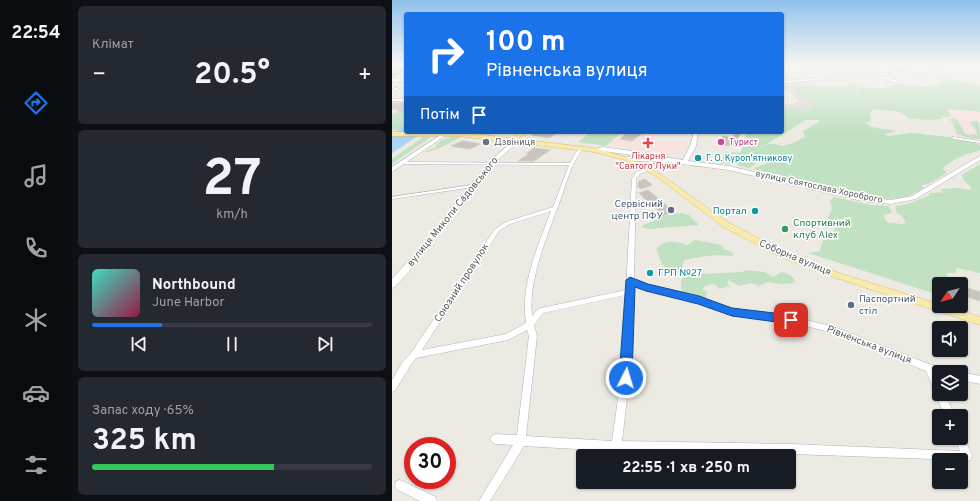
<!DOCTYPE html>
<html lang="uk">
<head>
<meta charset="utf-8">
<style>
	body { margin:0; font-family:Overpass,sans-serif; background:#242831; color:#f1f3f6; height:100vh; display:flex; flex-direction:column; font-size:15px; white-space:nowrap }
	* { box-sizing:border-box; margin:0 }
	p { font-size:13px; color:#9ea1a6 }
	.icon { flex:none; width:22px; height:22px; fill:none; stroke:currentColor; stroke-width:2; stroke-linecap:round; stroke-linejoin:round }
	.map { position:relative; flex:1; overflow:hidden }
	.sheet { display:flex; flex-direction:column; gap:6px; padding:6px; background:#0d0f14; width:320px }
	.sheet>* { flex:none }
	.top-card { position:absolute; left:12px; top:12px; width:380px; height:122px; border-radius:4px; box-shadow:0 1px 3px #0004; background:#1a73e8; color:#fff; overflow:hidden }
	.needle { width:26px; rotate:235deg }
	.fabs { position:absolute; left:540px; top:277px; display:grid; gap:8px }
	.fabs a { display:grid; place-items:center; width:36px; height:36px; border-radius:4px; background:#171b24; box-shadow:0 1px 3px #0004; font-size:20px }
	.speed { position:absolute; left:12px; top:437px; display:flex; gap:8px; font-size:20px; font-weight:700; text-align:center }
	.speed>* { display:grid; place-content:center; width:52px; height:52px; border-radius:50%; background:#171b24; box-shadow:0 1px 3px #0004; line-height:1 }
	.speed .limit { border:6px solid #d22; background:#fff; color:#111 }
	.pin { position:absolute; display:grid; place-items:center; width:34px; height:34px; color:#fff; margin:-17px; border-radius:8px; box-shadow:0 2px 6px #0006 }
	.me { position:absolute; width:44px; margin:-22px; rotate:5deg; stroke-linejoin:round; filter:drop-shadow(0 0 3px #0008) }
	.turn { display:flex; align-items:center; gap:14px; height:84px; padding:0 16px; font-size:18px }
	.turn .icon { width:52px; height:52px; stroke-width:2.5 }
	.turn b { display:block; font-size:28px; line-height:34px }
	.then { display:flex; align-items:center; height:38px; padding:0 16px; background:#0003; gap:8px; font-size:15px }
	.big { font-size:30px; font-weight:700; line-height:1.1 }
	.sheet .tile { flex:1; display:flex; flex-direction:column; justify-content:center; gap:6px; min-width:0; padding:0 14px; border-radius:6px; background:#242831 }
	.sheet .dial { align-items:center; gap:0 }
	.dial b { font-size:52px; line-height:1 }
	.song { display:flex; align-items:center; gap:12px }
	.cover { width:48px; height:48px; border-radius:6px; background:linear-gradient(135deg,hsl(170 70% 55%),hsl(340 70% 35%)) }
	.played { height:4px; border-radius:2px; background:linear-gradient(90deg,#1a73e8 25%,#363941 25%) }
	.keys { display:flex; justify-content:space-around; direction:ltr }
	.heat { display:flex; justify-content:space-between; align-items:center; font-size:22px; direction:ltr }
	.charge { height:6px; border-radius:3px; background:linear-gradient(90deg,#34c759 65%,#363941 0) }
	.trip { position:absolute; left:184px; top:449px; width:220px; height:40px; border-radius:4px; background:#171b24; box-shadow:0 1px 3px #0004; font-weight:700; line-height:40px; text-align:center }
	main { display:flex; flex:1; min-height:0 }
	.tabs { display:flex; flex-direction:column; width:72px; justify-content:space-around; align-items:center; background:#090b0e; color:#9ea1a6 }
	.tabs .icon { width:28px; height:28px }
	.tabs .current { color:#1a73e8 }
	.tabs b { font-size:18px; color:#f1f3f6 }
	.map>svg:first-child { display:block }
	.industrial { fill:#dbd9d5 }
	.medical { fill:#f8e3e0 }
	.green { fill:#c2e1c2; fill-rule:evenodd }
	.water { fill:#aad4f5 }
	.building { fill:#c8c5c0; stroke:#d0ccc2 }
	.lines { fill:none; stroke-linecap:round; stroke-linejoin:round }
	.street-casing { stroke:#b0b3b7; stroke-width:1 }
	.secondary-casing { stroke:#b0b2b7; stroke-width:1 }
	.primary-casing { stroke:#e1c067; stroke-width:1 }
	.street { fill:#fff; fill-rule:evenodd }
	.secondary { fill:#fff; fill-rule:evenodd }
	.primary { fill:#f6ebae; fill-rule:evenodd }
	.route { fill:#1a73e8; stroke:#114b97 }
	.worship-dot { fill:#6b7280; stroke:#fff; stroke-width:1.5 }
	.hotel-dot { fill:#d1479c; stroke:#fff; stroke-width:1.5 }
	.health-dot { fill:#e0444e; stroke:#fff; stroke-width:1.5 }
	.culture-dot { fill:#0f9aa8; stroke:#fff; stroke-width:1.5 }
	.service-dot { fill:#5c6f8a; stroke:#fff; stroke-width:1.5 }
	.leisure-dot { fill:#2e9e5b; stroke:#fff; stroke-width:1.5 }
	.labels { text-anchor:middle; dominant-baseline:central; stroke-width:3; stroke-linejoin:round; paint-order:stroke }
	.far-worship-label { font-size:9px; fill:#5b616d; stroke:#fff; text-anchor:start }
	.far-hotel-label { font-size:9px; fill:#b23c85; stroke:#fff; text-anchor:start }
	.far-health-label { font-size:9px; fill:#be3a42; stroke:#fff }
	.far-culture-label { font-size:9px; fill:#0d838f; stroke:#fff; text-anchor:start }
	.far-street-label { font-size:9px; fill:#5b5e62; stroke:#fff }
	.service-label { font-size:10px; fill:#4e5e75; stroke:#fff; text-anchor:end }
	.culture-label { font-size:10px; fill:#0d838f; stroke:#fff; text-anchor:end }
	.street-label { font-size:10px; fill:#5b5e62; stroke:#fff }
	.leisure-label { font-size:10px; fill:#27864d; stroke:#fff; text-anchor:start }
</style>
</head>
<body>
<main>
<nav class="tabs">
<b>22:54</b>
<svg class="icon current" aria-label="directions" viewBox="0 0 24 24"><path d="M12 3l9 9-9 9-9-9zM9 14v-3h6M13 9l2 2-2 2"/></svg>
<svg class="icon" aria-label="music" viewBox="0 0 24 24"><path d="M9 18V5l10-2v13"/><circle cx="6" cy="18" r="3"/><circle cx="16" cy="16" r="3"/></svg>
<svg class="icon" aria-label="phone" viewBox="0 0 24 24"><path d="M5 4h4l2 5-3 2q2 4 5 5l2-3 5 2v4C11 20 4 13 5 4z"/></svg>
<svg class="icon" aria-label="climate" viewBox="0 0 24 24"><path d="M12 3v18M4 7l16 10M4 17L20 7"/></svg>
<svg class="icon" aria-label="car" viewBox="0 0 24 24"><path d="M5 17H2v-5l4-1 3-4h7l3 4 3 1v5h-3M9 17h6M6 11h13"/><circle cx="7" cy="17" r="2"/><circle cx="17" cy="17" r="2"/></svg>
<svg class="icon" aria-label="filters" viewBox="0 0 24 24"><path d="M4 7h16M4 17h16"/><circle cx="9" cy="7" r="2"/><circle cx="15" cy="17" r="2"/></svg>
</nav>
<section class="sheet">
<div class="tile"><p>Клімат</p>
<div class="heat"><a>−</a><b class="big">20.5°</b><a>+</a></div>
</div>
<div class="tile dial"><b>27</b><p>km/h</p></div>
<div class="tile">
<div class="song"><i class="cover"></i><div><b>Northbound</b><p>June Harbor</p></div></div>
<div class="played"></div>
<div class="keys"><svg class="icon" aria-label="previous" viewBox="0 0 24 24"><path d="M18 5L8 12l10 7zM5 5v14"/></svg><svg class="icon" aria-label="pause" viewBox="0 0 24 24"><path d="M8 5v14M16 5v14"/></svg><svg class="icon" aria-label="next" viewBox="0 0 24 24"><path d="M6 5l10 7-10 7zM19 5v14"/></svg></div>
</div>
<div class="tile"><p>Запас ходу · 65%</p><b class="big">325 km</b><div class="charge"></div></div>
</section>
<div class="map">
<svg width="588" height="501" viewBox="0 0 588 501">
	<rect width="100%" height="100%" fill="#eceae3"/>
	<polygon class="industrial" points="404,81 420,85 453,87 457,83 468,85 464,92 407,85 399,85 398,87 424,107 414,111 404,108 390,109 390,106 407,102 398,92 390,89 390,85"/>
	<g class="medical">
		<polygon points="551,107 588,111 588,140 565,137"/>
		<polygon points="231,132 270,132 263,141 294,141 293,151 292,154 265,154 265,152 216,145"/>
	</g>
	<g class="green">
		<path d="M545 78H554L588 86V112L556 109H555L560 116 554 117 549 116 551 118C544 121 521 120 514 117L512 114 508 112 480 109 479 110 481 111 478 113 479 122H473L479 127 505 131 493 134 496 136 519 133 557 137 580 141 588 145V150C582 153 577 153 572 155 565 158 557 163 551 168L555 173 536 184 530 185 532 188 513 198 488 199 366 171 361 168 374 164 377 159 369 155 359 158 364 163 358 168 344 165 354 156 340 164 329 163 333 152 348 153 355 138 352 136 354 134 351 133 352 132H390V109L404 108 414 111 423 107 398 87 399 85H407L465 92 468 87 495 89 494 86 503 85 501 84 538 87 552 81ZM414 120H427L428 121 411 131 413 137 401 143 391 146 382 144H376L363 151Z"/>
		<polygon points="14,112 14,126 9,130 0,130 0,114"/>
		<polygon points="560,118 565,119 573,134 586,135 578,121 587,122 588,139 577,138 565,134 560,121 557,120"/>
		<polygon points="199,132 230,132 214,146 186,142"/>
		<polygon points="31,137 39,137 0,164 0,159"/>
		<path d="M60 137H68C61 142 40 153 32 152L45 147 43 146 50 140Z"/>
		<path d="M588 164V273L565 268 564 269V273H555V284H547V295L416 253 428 251 431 240 442 231 443 227 436 218 440 208 438 201 442 197 479 205 497 206 500 213 492 215 493 220 497 223C502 221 507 226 513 223V220L510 217 511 216 505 214 503 206C516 205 525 200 537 196L538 193 554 192 549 191 550 189 564 188 579 190V187L572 181 570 175Z"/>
		<polygon points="288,213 297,215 307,225 256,229 250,227 251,225 264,220 266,217"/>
		<path d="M303 240 330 245 332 250H336L341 253V256C325 254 307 257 292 260L289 272H277C271 267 266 257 265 249 270 239 286 241 295 245Z"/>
		<path d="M352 270 373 272 381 277 390 272C396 274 402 276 403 283L390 284 375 282 367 286 359 283 347 286 337 280 335 283 338 286 327 289 324 285 318 284 312 287 311 290 315 292 314 298 302 296 291 293C287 285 289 280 293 273L308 274 351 272Z"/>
	</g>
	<polygon class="water" points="14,125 14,132 32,132 0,153 0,135"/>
	<g class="building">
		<polygon points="14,69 14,71 0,78 0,70"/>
		<polygon points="0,103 14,103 14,111 6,113 6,109 0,109"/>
		<polygon points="140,132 166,132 157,138 140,135"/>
		<polygon points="236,132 252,132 240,141 228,139"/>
		<polygon points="343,133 349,133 342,146 326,145 331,136 340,137"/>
		<polygon points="70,141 72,141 88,144 78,149 59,146"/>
		<polygon points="142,148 158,150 142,161 126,161 137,154 134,154"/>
		<polygon points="253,179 260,185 249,189 246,187 247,181"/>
		<polygon points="256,190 274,205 281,212 271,216 247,193"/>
		<polygon points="569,286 588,292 588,301 569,295"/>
	</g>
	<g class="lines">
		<g class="street-casing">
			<g id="street">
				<polygon points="475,64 490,64 405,70 404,69"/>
				<polygon points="534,64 537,64 548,69 545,71 485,75 510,82 509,84 484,77 484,75 390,83 390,81 545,69"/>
				<rect x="0" y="79" width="14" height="2"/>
				<polygon points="14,83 14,85 0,92 0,90"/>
				<rect x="0" y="99" width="14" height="2"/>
				<polygon points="561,137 588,141 588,143 562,139 560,138"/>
				<path d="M189 147 192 148C179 163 175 182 168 201 156 235 136 279 140 316L146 309 149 308 234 290 240 179 244 172 256 168 258 169V170L248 174 244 179 242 279 256 286 307 297 340 309 399 316 442 327 537 364 556 369 557 372H547V374L544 373 547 381V394H553L563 416H553L534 371 441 333 399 322 340 315 306 302 252 290 241 285 239 364 230 441 400 444 568 451 563 438H569V434L571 435 580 456 579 460 575 461H569V460L400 454 229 451 228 456H218L219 451 132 446 98 501H87L121 445 103 444 100 442 98 439 100 436 103 434 125 435 137 336 135 330 116 340 24 358 18 366 3 391 0 392V380L12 360 19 353 103 229 114 222 161 207 177 165 11 164 9 163 11 162 178 163 184 152ZM159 211C146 245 128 286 134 323L114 334 30 350 107 231 118 224ZM234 295 231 364 220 441 134 436 145 336 142 325 151 313Z"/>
				<polygon points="80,185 82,186 82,187 0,199 0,197"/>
				<polygon points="569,372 588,376 588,384 569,380"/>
				<polygon points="8,480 44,497 45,501 28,501 4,489 3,485 4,481"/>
			</g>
		</g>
		<g class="secondary-casing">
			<g id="secondary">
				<rect x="0" y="64" width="14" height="2"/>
				<polygon points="390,65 405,68 407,69 390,78 390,76 402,69 390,67"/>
				<polygon points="53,132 57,133 0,172 0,167"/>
				<polygon points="302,132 306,132 304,146 296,161 337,166 470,197 499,200 520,196 586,157 588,156 588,160 524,199 499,204 470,201 337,170 274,162 256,171 254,170 254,168 267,161 235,161 232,159 235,157 278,158 291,160 298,146"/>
				<polygon points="123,139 128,140 101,164 26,261 3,287 0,288 0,279 20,257 97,162"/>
				<polygon points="211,147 254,153 257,155 254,157 211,151 202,152 199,150"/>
			</g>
		</g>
		<g class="primary-casing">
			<polygon id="primary" points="0,132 66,132 118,138 129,132 136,132 125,139 202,148 237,158 268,174 337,223 395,253 450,274 547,304 547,306 554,306 588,317 588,325 444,278 389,257 331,227 264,176 233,160 202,152 66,136 0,136"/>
		</g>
		<use href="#street" class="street"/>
		<use href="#secondary" class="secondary"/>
		<use href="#primary" class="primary"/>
	</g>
	<linearGradient id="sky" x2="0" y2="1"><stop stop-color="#8fc1ed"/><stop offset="0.48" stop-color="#f6f6f2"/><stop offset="1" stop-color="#f6f6f2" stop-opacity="0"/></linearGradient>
	<rect width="588" height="134" fill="url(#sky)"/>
	<polygon class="route" points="238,277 256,284 307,296 340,308 399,315 403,316 405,320 403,323 399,324 340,316 306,304 254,291 243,287 240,378 238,382 234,384 229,382 227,378 234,280"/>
	<circle class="worship-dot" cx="94" cy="142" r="4"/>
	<circle class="hotel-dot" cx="329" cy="142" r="4"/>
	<path class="health-dot" d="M254 137h4v4h4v4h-4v4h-4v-4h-4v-4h4z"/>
	<g class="culture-dot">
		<circle cx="306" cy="158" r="4"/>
		<circle cx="363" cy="211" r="4"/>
		<circle cx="258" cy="273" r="4"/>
	</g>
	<g class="service-dot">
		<circle cx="279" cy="210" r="4"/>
		<circle cx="459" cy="305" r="4"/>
	</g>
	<circle class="leisure-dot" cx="393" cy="229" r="4"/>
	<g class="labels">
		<g class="far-worship-label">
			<text x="102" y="142">Дзвіниця</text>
		</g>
		<g class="far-hotel-label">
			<text x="337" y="142">Турист</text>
		</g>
		<g class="far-health-label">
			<text x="256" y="156">Лікарня<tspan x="256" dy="10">"Святого Луки"</tspan></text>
		</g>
		<g class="far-culture-label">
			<text x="314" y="158">Г. О. Куроп'ятникову</text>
		</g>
		<g class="far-street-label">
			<text transform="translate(427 187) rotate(12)">вулиця Святослава Хороброго</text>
		</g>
		<g class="service-label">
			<text x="271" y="204">Cервісний<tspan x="271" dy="12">центр ПФУ</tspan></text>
			<text x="467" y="299" text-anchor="start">Паспортний<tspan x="467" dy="12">стіл</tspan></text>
		</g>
		<g class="culture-label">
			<text x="355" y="211">Портал</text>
			<text x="266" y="273" text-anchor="start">ГРП №27</text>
		</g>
		<g class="street-label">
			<text transform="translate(61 212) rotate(-51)">вулиця Миколи Садовського</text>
			<text transform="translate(403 258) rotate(23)">Соборна вулиця</text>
			<text transform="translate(70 283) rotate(-57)">Союзний провулок</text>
			<text transform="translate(477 345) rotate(21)">Рівненська вулиця</text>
		</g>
		<g class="leisure-label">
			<text x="401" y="223">Спортивний<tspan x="401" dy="12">клуб Alex</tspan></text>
		</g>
	</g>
</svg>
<div class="fabs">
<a><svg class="needle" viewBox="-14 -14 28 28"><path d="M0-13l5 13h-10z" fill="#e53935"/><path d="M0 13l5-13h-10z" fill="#9ea1a6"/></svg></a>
<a><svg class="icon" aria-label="sound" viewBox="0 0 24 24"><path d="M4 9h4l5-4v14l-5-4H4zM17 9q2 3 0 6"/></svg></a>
<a><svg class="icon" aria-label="layers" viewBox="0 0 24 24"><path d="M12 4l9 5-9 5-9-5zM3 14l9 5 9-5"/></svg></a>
<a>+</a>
<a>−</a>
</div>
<div class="speed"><div class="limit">30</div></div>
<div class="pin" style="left:399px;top:320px;background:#d93025"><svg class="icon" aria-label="arrive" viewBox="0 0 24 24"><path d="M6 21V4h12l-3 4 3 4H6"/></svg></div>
<svg class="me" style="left:234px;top:378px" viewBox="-20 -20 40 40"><circle r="17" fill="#1a73e8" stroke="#fff" stroke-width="3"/><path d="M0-11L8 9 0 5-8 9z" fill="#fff"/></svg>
<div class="trip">22:55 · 1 хв · 250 m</div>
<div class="top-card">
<div class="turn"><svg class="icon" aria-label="right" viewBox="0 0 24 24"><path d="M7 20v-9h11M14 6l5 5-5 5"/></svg><div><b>100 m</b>Рівненська вулиця</div></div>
<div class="then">Потім<svg class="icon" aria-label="arrive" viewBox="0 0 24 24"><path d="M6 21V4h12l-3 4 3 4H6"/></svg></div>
</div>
</div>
</main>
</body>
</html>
